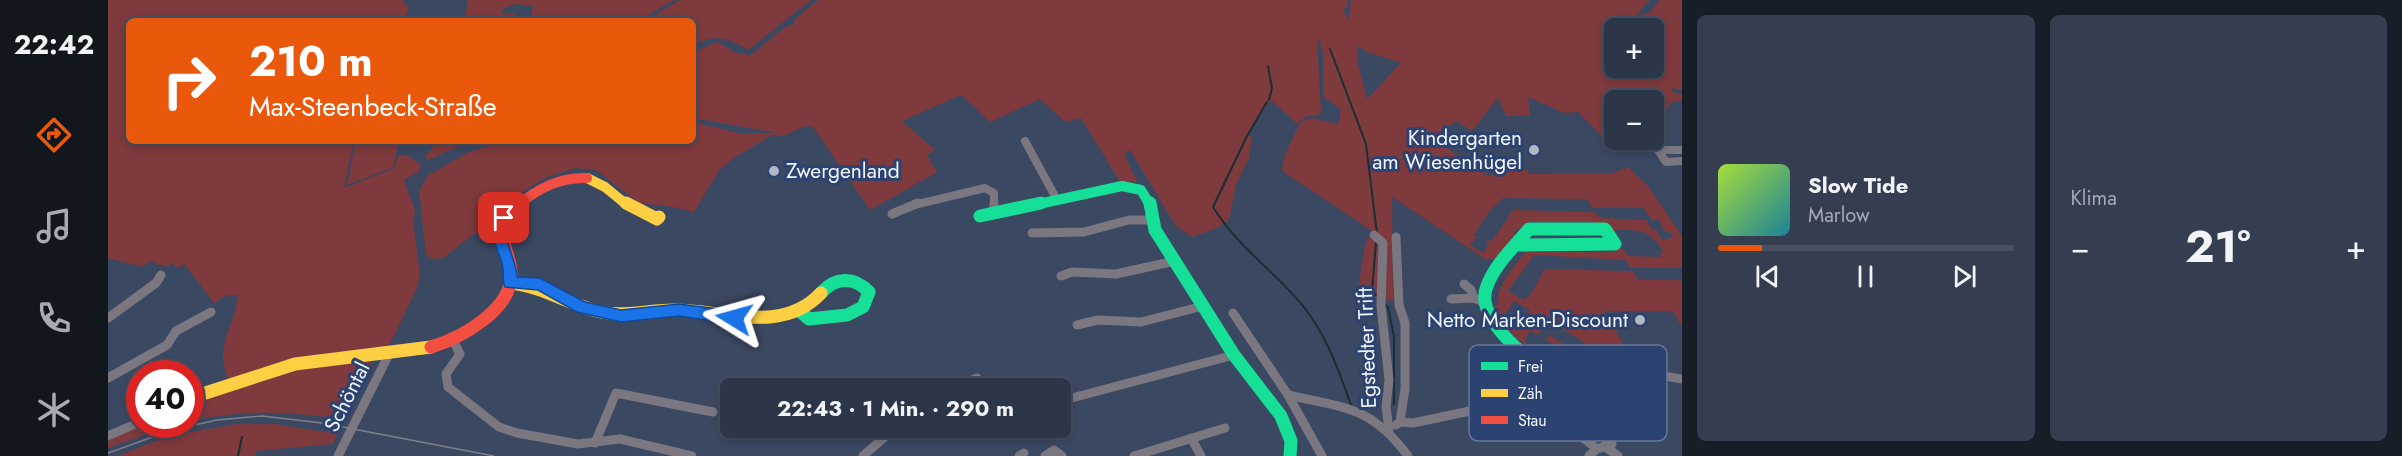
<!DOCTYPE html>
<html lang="de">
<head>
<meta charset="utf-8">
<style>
	body { margin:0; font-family:Jost,sans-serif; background:#343e50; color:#f1f3f6; height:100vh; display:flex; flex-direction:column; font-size:22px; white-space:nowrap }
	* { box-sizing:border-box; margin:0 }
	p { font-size:20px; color:#a6abb4 }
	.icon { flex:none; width:33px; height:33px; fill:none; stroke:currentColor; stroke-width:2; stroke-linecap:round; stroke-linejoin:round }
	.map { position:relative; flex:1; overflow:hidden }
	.drawer { display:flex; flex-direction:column; gap:15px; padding:15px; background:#181e28; width:720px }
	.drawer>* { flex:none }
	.banner { position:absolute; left:18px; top:18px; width:570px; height:126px; border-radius:9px; box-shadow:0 3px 9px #0003,0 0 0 2px #485061; background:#ea580c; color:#fff; overflow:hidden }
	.buttons { position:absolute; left:1496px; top:18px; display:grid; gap:12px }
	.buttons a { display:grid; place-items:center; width:60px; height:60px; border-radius:9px; background:#2c3649; box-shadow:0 3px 9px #0003,0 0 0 2px #485061; font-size:30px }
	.speed { position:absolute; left:18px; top:360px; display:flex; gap:12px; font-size:30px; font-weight:700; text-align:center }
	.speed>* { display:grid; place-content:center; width:78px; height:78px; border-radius:50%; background:#2c3649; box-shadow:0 3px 9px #0003,0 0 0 2px #485061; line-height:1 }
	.speed .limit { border:9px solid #d22; background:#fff; color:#111 }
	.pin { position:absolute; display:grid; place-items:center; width:51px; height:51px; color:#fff; margin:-26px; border-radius:12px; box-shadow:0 3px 9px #0006 }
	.me { position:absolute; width:66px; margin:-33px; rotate:278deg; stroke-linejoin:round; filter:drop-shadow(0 0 4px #0008) }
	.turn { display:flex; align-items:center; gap:21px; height:126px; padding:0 24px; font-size:27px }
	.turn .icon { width:78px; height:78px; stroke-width:2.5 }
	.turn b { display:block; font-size:42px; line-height:51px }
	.big { font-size:45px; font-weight:700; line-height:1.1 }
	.drawer .card { flex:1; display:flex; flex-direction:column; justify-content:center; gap:9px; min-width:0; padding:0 21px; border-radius:9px; background:#343e50 }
	.song { display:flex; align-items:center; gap:18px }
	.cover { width:72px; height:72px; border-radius:9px; background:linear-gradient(135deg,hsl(80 70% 55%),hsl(190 70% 35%)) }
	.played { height:6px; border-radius:3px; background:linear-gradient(90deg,#ea580c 15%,#485061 15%) }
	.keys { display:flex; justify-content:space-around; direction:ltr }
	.heat { display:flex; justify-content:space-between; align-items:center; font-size:33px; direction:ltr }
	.drawer .tiles { flex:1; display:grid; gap:15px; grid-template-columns:repeat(2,1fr) }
	.trip { position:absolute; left:612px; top:378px; width:351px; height:60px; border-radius:9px; background:#2c3649; box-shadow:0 3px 9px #0003,0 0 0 2px #485061; font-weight:700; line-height:60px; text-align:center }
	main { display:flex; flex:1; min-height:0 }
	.menu { display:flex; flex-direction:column; width:108px; justify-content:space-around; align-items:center; background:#12161d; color:#a6abb4 }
	.menu .icon { width:42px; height:42px }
	.menu .active { color:#ea580c }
	.menu b { font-size:27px; color:#f1f3f6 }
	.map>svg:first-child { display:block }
	.green { fill:#7e3a3d; fill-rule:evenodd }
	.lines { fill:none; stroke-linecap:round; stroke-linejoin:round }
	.stream { stroke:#1a2f33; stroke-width:2 }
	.street-far1 { stroke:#7a7780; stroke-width:8 }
	.street { stroke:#7a7780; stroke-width:9 }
	.fast-far1 { stroke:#16e098; stroke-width:10 }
	.fast { stroke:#16e098; stroke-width:13 }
	.slow-far1 { stroke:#ffcf43; stroke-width:10 }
	.slow { stroke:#ffcf43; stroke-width:13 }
	.jam-far1 { stroke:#f24e42; stroke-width:10 }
	.jam { stroke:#f24e42; stroke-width:13 }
	.tram { stroke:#7f7f8a; stroke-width:1.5 }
	.route { fill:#1a73e8; stroke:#114b97; stroke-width:1.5 }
	.poi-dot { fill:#b1b8c4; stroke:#2c4270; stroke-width:2 }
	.labels { text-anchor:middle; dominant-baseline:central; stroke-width:6; stroke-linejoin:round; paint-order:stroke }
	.poi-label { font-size:21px; fill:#f1f5fa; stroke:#2c4270; text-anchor:end }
	.street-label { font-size:21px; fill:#f1f5fa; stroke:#2c4270 }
	.key { fill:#2c4270; stroke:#677899; stroke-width:1.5 }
	.key-label { font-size:16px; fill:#f1f5fa }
</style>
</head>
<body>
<main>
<nav class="menu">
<b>22:42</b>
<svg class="icon active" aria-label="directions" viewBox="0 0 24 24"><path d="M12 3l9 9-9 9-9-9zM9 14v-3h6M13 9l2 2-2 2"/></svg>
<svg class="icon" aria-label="music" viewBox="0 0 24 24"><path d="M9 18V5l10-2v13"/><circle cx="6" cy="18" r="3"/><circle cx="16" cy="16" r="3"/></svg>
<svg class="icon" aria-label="phone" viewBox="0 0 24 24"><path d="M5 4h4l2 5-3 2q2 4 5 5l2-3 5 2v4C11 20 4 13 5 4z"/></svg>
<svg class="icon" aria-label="climate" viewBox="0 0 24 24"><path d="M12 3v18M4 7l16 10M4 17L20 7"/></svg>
</nav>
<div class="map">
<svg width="1574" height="456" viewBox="0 0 1574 456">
	<rect width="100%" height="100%" fill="#3b4861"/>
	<g class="green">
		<path d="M0 0H294L301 8 296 21H21V141H246L236 188 287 168 290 156 300 155 313 165 310 172 296 180 307 210 305 220 312 275 309 288 282 344 271 350 120 380C106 343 126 330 130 295H119L106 303 76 264 70 268 64 263 58 267 42 261 34 267 0 258Z"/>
		<polygon points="360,0 566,0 530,21 423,21 425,6 408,4 396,8 393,13 407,14 411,21 356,21"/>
		<path d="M572 0H703L640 50C620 37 606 34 585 45V21H537Z"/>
		<path d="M710 0H1239L1240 4 1235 11 1241 19 1243 0H1541L1528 16 1541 13 1552 0H1574V90L1565 88 1563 91 1574 95V100L1572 102 1564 101 1550 121H1545V100H1506V121L1500 124 1502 134 1508 142H1500L1470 112 1456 113 1420 97 1422 115 1398 116 1390 98 1364 131 1349 121 1323 137 1380 176C1392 169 1405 170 1419 170L1421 174 1505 173 1520 167 1540 186 1574 236V268H1523L1517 260 1426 255 1400 291 1415 300 1422 295 1437 269C1467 269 1495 271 1525 271L1531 280H1570L1574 281V328L1565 311H1496L1524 359H1529L1531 366C1510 364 1467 380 1456 377 1446 374 1437 363 1429 357L1432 350 1461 368 1467 357 1438 340 1441 335 1470 352 1476 342 1433 316 1430 319 1420 313 1422 310 1406 301 1396 316 1412 326 1418 317 1433 331 1430 335 1422 331 1416 341 1424 346 1420 348C1406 335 1392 324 1386 306L1390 305C1388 285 1406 267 1417 252H1508L1505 246 1515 249 1520 256 1553 257 1551 253 1556 252C1540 229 1534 230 1507 230L1508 234H1506L1486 225 1483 222H1419L1421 226 1410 229 1406 233 1409 235 1392 259 1388 257 1385 260 1379 258 1380 261 1284 197 1285 302 1279 299 1263 298 1250 290 1257 245 1260 238 1265 236 1264 231 1174 171C1175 154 1186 136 1192 123L1203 118 1230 124 1233 110 1215 96V53L1209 34 1213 112 1210 116H1199L1189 124 1163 100 1138 136H1144L1141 158 1128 185 1121 220 1109 228 1084 237 1068 226 1022 150 1016 154 1029 181 1013 184 973 118 957 122 932 99 882 122 853 95 794 121 827 150 819 155 829 172 762 210 705 127 697 126 675 136 664 135 626 158 612 169 586 212 566 207 531 203 488 170 469 168 439 177 420 188 392 210 386 221 360 238 336 258 324 259 318 254 311 192 319 176 361 152 396 141H585V122L630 133H668L585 118V52L610 42 628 53 643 55 676 28 687 23 686 20ZM1506 28H1545V68H1506ZM1250 46 1259 52 1293 63 1259 99 1250 64ZM1395 198 1474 199 1479 200 1485 208H1535L1544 220H1551L1557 232H1562L1565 237 1555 240 1549 233 1550 230H1545L1538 220 1492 218 1487 212 1405 210 1385 240 1377 241 1381 245 1375 253 1362 245 1368 238H1371L1366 235 1380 213Z"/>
		<polygon points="270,141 290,141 286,167 239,185 247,145"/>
		<polygon points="330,141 363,141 320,160 317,157"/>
		<path d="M259 360 265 366 238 419C180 413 140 408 83 421V402L177 371Z"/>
		<polygon points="129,424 167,424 229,434 225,444 147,451 148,456 9,456 61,436"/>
		<polygon points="34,425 66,425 0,448 0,441"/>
	</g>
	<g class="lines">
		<g class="stream">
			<polyline points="1222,49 1258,144 1269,234"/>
			<polyline points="1160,66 1164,88 1161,100"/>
			<path d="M1159 102 1139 136 1105 207C1129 246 1166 271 1195 306 1218 334 1231 371 1243 405"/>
			<polyline points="1268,242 1264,291 1268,295"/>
			<polyline points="1276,304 1280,307 1286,337 1286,404"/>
			<polyline points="130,456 134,437"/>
		</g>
		<g class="street-far1">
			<polyline points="917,141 949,200"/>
			<polyline points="1574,150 1550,150 1558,162 1574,161"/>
			<polyline points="806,205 877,188 886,193 886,205"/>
		</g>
		<g class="street">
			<polyline points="886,203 886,214"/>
			<polyline points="784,214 810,203"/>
			<polyline points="924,233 976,232 1021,220 1043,220"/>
			<polyline points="1266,235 1275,243 1273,305 1281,380 1278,406 1281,431"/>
			<polyline points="1288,237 1291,305 1297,323 1297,389 1292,422 1288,425"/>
			<polyline points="953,276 964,272 1008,274 1067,261"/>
			<polyline points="1356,284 1363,290 1366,298"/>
			<polyline points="1343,299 1366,298 1377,303"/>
			<polyline points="1125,313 1180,395 1214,456"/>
			<polyline points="0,318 48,283 53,275"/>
			<polyline points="969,325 990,320 1033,322 1095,306"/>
			<polyline points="346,342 352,354 338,374 340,387 391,427 409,433 470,444 512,439 584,456"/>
			<polyline points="0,378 59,345 68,331 103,312"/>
			<polyline points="845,388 869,378"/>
			<path d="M1180 395C1237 408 1263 406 1300 456"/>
			<polyline points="960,399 1126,355"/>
			<polyline points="1452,420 1489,449"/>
			<polyline points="1292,422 1305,423 1381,407 1499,376 1534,372 1574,379"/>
			<polyline points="0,436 32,422"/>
			<polyline points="1083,438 1093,456"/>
			<polyline points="487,443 508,393 605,412"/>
			<polyline points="1496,446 1510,456"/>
			<polyline points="230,456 281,354"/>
			<polyline points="755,456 787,428"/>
			<polyline points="911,456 916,453"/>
			<polyline points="937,456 946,450 954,456"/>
			<polyline points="1026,456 1117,428"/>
			<polyline points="1481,456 1489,449 1504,444"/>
		</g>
		<polyline class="fast-far1" points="926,205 1014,186 1033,190 1042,205"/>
		<g class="fast">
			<polyline points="1042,203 1047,230 1126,355 1173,416 1183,441 1182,456"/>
			<polyline points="872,216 933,203"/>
			<path d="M1409 245 1507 244 1497 229H1421C1406 247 1385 266 1378 289 1367 323 1431 367 1454 386"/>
			<path d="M693 312 701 319 739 315 755 307 761 292C746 276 727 277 713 293"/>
		</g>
		<polyline class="slow-far1" points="479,178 497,187 519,205"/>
		<g class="slow">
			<polyline points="518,203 549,219 551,217"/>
			<path d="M402 283C435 286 461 305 493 312 517 317 541 310 566 310 615 310 674 335 713 293"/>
			<polyline points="82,398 187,364 323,347"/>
		</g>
		<path class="jam-far1" d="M410 205C431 188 452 177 479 178"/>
		<path class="jam" d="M323 347C353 338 406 309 403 272 402 255 392 239 391 222L412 203"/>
		<polyline class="tram" points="0,453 64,430 109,420 154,416 214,423 386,456"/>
	</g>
	<path class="route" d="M396 212 402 218C391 238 408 256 409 277L432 278 477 302 513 310 571 304 626 311 633 318 626 324 571 316 513 322 469 312 430 290 397 287C394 281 396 275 395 268 393 252 370 220 396 212Z"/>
	<g class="poi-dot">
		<circle cx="1426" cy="150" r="6"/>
		<circle cx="666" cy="171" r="6"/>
		<circle cx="1532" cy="320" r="6"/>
	</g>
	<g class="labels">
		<g class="poi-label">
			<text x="1414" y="138">Kindergarten<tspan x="1414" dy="24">am Wiesenhügel</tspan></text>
			<text x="678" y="171" text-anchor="start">Zwergenland</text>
			<text x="1520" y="320">Netto Marken-Discount</text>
		</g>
		<g class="street-label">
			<text transform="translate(1259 348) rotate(-92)">Egstedter Trift</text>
			<text transform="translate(239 397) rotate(-63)">Schöntal</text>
		</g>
	</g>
	<rect x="1361" y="345" width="198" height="96" rx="9" class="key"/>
	<rect x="1373" y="362" width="27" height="8" fill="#16e098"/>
	<rect x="1373" y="389" width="27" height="8" fill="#ffcf43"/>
	<rect x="1373" y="416" width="27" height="8" fill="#f24e42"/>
	<g class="key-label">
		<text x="1410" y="372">Frei</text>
		<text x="1410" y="399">Zäh</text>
		<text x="1410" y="426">Stau</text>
	</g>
</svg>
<div class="buttons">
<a>+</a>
<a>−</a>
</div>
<div class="speed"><div class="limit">40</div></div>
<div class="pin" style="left:396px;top:218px;background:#d93025"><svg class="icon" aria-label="arrive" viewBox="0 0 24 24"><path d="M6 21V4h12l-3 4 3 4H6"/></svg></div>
<svg class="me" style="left:626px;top:318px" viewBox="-20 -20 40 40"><path d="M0-17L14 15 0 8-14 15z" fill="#1a73e8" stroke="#fff" stroke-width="4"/></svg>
<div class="trip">22:43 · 1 Min. · 290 m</div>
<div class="banner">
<div class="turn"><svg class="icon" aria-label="right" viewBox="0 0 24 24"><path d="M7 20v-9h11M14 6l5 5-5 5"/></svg><div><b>210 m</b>Max-Steenbeck-Straße</div></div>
</div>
</div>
<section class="drawer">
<div class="tiles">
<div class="card">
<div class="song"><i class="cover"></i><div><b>Slow Tide</b><p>Marlow</p></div></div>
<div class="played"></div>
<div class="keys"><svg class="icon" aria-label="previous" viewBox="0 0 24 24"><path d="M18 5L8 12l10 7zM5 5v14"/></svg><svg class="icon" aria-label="pause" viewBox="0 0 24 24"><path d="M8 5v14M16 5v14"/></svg><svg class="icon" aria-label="next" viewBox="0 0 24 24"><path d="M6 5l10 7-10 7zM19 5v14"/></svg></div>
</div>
<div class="card"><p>Klima</p>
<div class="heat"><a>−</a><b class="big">21°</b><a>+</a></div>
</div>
</div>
</section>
</main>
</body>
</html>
